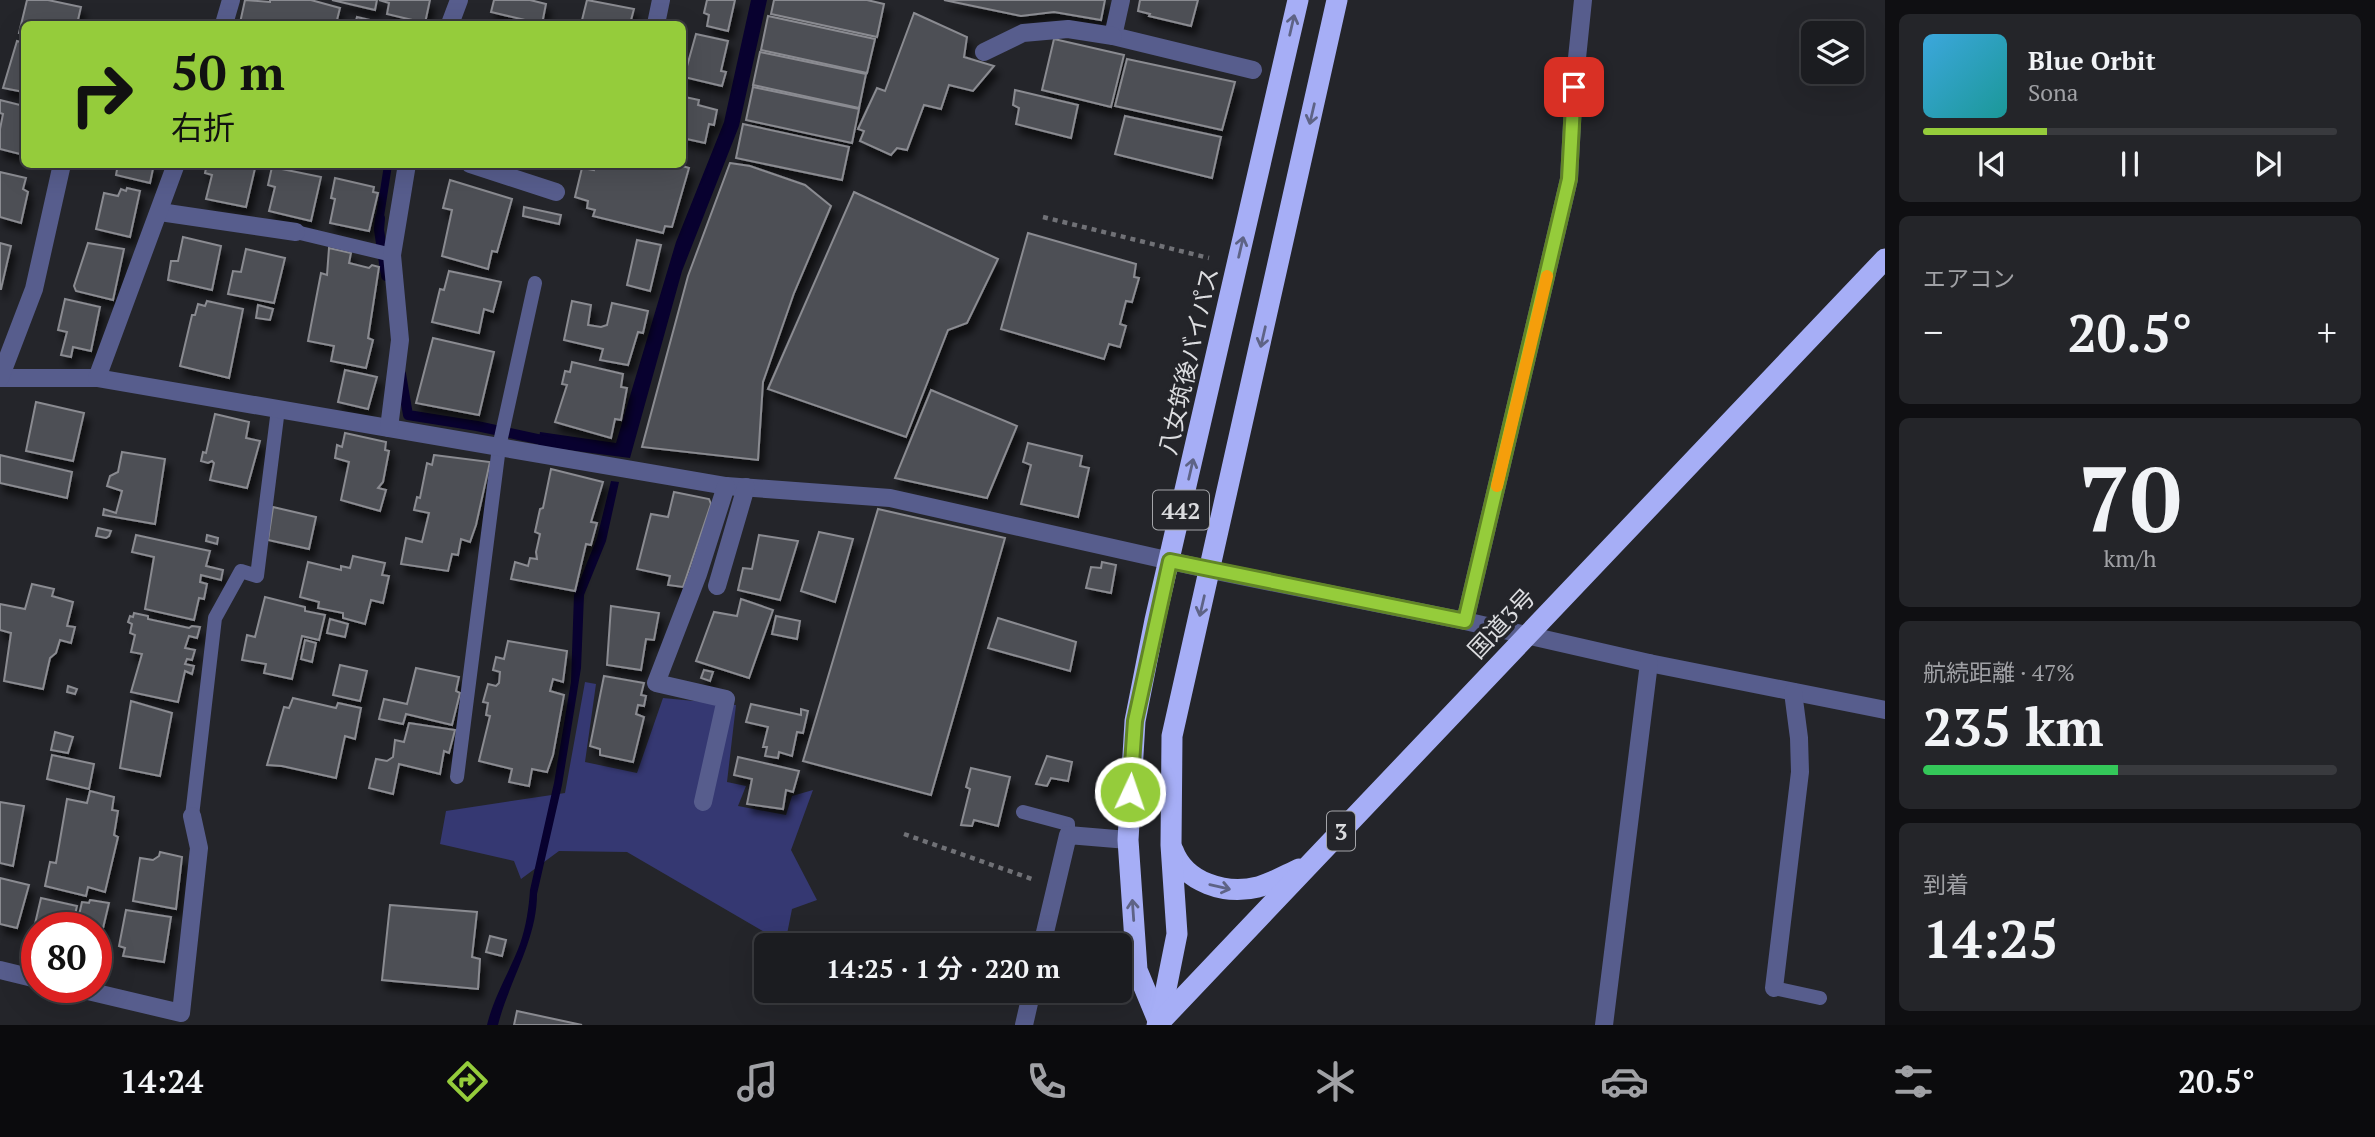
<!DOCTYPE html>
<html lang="ja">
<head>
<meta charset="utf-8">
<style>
	body { margin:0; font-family:"PT Serif","Noto Sans JP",serif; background:#242529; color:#f1f3f6; height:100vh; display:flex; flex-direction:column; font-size:26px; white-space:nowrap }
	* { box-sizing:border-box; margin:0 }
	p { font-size:23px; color:#a0a1a5 }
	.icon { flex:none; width:38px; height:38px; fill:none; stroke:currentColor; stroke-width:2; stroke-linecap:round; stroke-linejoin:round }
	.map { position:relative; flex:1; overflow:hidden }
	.drawer { display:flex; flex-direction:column; gap:14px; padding:14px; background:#0f0f12; width:490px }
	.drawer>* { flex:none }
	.top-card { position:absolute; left:21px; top:21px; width:665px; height:147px; border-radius:10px; box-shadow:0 7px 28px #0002,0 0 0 2px #393a3e; background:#95cc3b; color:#111; overflow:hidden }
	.fabs { position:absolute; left:1801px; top:21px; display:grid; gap:14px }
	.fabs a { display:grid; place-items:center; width:63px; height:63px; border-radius:10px; background:#1b1c20; box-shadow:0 7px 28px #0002,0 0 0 2px #393a3e; font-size:35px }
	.speed { position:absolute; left:21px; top:912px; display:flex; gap:14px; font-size:35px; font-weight:700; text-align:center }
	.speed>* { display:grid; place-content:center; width:91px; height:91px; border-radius:50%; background:#1b1c20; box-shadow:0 7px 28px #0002,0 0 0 2px #393a3e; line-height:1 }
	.speed .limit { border:10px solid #d22; background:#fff; color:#111 }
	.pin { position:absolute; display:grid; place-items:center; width:60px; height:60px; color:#fff; margin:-30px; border-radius:14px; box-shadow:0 4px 10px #0006 }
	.me { position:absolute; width:77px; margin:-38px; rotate:3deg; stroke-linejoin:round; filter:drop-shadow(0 0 5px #0008) }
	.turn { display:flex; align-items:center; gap:24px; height:147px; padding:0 35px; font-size:32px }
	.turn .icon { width:91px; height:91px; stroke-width:2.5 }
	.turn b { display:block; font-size:49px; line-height:60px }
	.big { font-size:52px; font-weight:600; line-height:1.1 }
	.drawer .widget { flex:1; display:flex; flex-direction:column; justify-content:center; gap:10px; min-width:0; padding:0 24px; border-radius:10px; background:#242529 }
	.drawer .dial { align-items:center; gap:0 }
	.dial b { font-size:91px; line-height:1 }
	.song { display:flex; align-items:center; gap:21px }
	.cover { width:84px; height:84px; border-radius:10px; background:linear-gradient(135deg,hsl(200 70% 55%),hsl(180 70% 35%)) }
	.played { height:7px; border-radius:4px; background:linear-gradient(90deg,#95cc3b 30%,#393a3e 30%) }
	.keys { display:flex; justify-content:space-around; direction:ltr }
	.heat { display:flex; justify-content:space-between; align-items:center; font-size:38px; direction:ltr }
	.charge { height:10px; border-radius:5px; background:linear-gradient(90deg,#34c759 47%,#393a3e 0) }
	.trip { position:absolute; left:754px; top:933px; width:378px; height:70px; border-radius:10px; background:#1b1c20; box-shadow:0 7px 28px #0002,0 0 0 2px #393a3e; font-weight:600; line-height:70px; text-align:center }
	.tab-bar { display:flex; height:112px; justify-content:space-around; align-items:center; background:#0b0b0d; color:#a0a1a5 }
	.tab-bar .icon { width:49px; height:49px }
	.tab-bar .on { color:#95cc3b }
	.tab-bar b { font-size:32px; color:#f1f3f6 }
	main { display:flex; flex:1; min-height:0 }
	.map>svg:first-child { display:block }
	.green { fill:#353872 }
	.water { fill:#08012f }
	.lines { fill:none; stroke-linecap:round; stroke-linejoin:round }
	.stream { stroke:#08012f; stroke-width:10 }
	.building { fill:#4e4f54; stroke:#8a8b91; stroke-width:2; filter:url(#shadow) }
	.path { stroke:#707176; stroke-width:4.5; stroke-dasharray:5 5; stroke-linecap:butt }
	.lane { stroke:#575d8d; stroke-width:14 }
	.street { stroke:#575d8d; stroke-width:18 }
	.highway { stroke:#a6aef6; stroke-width:21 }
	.oneway { stroke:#5e6386 }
	.route-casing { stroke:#618526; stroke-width:18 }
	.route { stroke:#95cc3b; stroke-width:12 }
	.slow { stroke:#f59e0b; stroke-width:12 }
	.labels { text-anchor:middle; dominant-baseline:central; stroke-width:7; stroke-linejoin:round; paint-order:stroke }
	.shield { fill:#24252a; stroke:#a4a5a9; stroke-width:2 }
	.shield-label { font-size:23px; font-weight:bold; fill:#dbdcdf }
	.street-label { font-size:24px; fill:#dbdcdf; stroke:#24252a }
</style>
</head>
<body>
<main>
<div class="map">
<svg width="1885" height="1025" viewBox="0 0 1885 1025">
	<defs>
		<filter id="shadow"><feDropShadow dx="4.5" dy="8" stdDeviation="3.5" flood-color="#0009"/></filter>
	</defs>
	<rect width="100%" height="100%" fill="#24252a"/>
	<polygon class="green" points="585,682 596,684 585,762 637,773 663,698 736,705 727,782 746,786 738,806 786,815 792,796 813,790 791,850 817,900 792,909 785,944 627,852 559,851 521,879 514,861 440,844 446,811 565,793"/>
	<g class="water">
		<polygon points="751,0 767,0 739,126 682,271 630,458 538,446 540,432 616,443 676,242 724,122"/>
		<polygon points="384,165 392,165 382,229 374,229"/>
		<path d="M611 481 619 482 606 541 584 595 581 668 562 785 537 894C537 940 509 981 498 1025H487C494 996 510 971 520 944 526 927 529 907 530 890L554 783 571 682 574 595 597 538Z"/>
	</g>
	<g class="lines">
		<g class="stream">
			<polyline points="380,218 379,230 386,276"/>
			<polyline points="401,374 408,415 477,426 551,442"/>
		</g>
	</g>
	<g class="building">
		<polygon points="27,0 48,0 81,7 77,24 24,24 24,34 19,33"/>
		<polygon points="245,0 270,2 270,0 311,0 340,8 336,24 246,24 240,23"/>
		<polygon points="332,0 377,0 375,10"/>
		<polygon points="379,0 430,0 425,23 387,14 389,3"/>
		<polygon points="494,0 530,0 546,4 542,24 491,12"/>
		<polygon points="587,0 634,9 630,24 581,24"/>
		<polygon points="707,0 735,0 728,31 707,26 709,15 704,13"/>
		<polygon points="774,0 867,0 884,4 877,37 771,14"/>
		<polygon points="944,0 1105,0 1101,20 1054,12 1021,16"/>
		<polygon points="1140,0 1198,0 1191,26 1149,16 1150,14 1138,11"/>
		<polygon points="914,13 967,37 964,57 994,66 973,91 949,85 941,109 924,105 907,150 897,148 891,155 860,141 864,131 858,129 877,88 885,91"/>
		<polygon points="768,16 875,39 867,73 761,50"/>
		<polygon points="357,17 387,24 355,24"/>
		<polygon points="696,34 728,41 721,71 726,72 722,86 684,77"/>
		<polygon points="1054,39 1124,55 1111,107 1042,90"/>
		<polygon points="17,41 24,43 24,92 3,88"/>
		<polygon points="760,52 866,74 859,108 753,85"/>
		<polygon points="1127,59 1235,82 1222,130 1115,106"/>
		<polygon points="753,87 859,109 852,143 746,120"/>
		<polygon points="1015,90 1078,105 1071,138 1016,124 1019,108 1013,105"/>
		<polygon points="685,97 699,100 698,105 717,110 714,125 709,124 705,143 682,138 682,102"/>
		<polygon points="0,100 24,106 24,155 0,149 0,129 3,114 0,113"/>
		<polygon points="1125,116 1221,137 1212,178 1115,154"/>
		<polygon points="743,124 849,147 842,180 736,158"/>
		<polygon points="730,163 750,166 805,185 831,206 794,293 763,382 758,460 642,447 688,276"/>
		<polygon points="118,164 154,164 150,183 116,175"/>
		<polygon points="207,164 256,164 246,207 206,199 212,175 205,173"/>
		<polygon points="596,164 676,164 689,168 672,227 665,226 663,233 593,216 595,210 587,208 588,201 575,197 582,168 594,170"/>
		<polygon points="272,167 321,177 311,221 269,211 275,187 268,185"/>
		<polygon points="0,172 26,178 23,189 28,192 21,223 0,217"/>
		<polygon points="335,178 374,187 373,192 378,193 369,231 330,223 335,199 331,198"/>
		<polygon points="450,180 512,199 497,252 492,251 488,269 442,256 452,210 443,208"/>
		<polygon points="127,188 140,191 130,237 96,229 104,193 118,196 121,189 126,191"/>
		<polygon points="854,192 998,259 967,323 948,330 906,437 768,389"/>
		<polygon points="524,207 561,215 559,224 523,216"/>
		<polygon points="1028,233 1136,264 1134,277 1139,278 1132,302 1126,301 1120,324 1126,326 1120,347 1109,344 1104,359 1001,329"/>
		<polygon points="183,237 221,246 212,290 168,280 171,261 178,261"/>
		<polygon points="637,240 661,245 650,291 627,285"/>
		<polygon points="0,243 11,246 1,289 0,289"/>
		<polygon points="88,243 124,249 113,300 76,291 74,286"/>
		<polygon points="329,248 351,253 349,263 369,268 372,265 379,267 368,338 373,340 366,368 331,361 334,346 308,341 321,273 327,275"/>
		<polygon points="246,249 285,258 274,303 228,294 233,271 241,272"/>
		<polygon points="449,271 501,282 493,312 484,309 479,333 432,322 440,289 444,290"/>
		<polygon points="65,299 100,307 91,351 73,347 71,357 61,355 67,332 58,330"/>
		<polygon points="207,301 243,309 229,378 180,366 192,315 195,315 198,304 205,306"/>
		<polygon points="572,301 591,305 588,325 601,327 607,325 612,303 648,311 643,333 638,332 628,365 600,360 603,349 564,340"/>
		<polygon points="258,305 273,309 270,320 256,318"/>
		<polygon points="433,338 494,352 479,415 416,403"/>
		<polygon points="572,362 623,374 621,387 627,388 621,420 615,419 611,438 555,422 567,385 562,384 565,371 570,372"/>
		<polygon points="345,370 377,377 368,409 338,402"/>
		<polygon points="931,390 1017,426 987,498 895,478"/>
		<polygon points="36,402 84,413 73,461 26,451"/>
		<polygon points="215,414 249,422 246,438 260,441 247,488 210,480 214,463 212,461 208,463 201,461 203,452 206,453"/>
		<polygon points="345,433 386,442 385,450 389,451 383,482 378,488 386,490 380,511 341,500 349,462 335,458 337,445 342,447"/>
		<polygon points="1028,443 1082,456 1080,466 1089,468 1078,517 1021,504 1031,465 1023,462"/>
		<polygon points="122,452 165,459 155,524 103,515 104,509 116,513 122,491 107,486 110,476 118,472"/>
		<polygon points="0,455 72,472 67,498 0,483"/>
		<polygon points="434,455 490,462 476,525 470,542 461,539 458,555 452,554 448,571 401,564 406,538 422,542 429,513 414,510 417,497 420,498 427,463 432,465"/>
		<polygon points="551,469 603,482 591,522 597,523 591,545 586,544 575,591 511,579 515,562 528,566 530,558 537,559 536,552 540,534 535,532 540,509 543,508"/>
		<polygon points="674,492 709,499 711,504 683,587 668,585 670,576 637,569 651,514 668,517"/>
		<polygon points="273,507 316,517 309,549 268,540"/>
		<polygon points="878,509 1005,538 931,795 803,761"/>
		<polygon points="98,528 111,531 109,536 106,538 96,536"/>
		<polygon points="819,532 853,539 835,602 801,591"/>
		<polygon points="136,535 210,551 206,566 223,570 221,580 201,575 200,582 207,584 204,599 199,598 194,620 145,609 154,557 132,552"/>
		<polygon points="207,535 218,538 217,544 206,541"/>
		<polygon points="759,535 798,541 780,600 738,590 743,568 752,569"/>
		<polygon points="353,556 385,563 382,575 389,576 383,603 371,600 365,624 343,618 343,613 318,608 319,602 300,597 308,562 341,570 341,566 350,568"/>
		<polygon points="1102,562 1116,565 1111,593 1086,588 1091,567 1101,568"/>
		<polygon points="32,584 54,589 52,596 73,602 67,626 75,627 71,643 60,640 56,653 50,658 43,689 4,681 11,633 0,630 0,604 25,609"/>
		<polygon points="265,597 305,607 305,611 325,615 319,640 302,636 292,679 264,673 266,664 242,660 247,635 255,637"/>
		<polygon points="741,599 773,610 749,678 696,661 714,612 737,616"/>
		<polygon points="611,606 659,613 654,640 646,639 641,670 607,665"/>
		<polygon points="134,613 148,616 148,619 189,628 192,626 200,627 197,638 189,636 185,648 195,650 192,660 187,659 185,664 194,666 192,674 185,671 178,702 131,692 142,654 131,652 135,635 130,633 132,624 128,622 130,616 133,617"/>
		<polygon points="776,616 800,621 797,639 772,634"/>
		<polygon points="998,618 1076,642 1070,671 988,648"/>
		<polygon points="330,619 348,624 345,637 327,633"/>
		<polygon points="305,640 316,643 312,662 301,659"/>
		<polygon points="508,641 567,651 563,682 553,679 550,691 564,695 553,755 547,772 532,769 529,786 509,782 512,769 479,761 490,716 486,715 488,703 483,702 488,684 496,686 499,683 500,672 493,670 496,657 504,659"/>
		<polygon points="340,665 367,671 360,701 333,695"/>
		<polygon points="416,668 459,677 456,691 460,693 452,725 406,714 403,724 379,719 384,699 407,704"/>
		<polygon points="704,670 713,672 710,681 701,678"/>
		<polygon points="604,676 644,683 641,695 646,696 644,706 638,705 636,714 644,717 633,762 600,755 600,749 590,746"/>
		<polygon points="68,686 77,689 75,694 67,692"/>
		<polygon points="293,698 336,708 338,703 361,708 355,739 345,736 336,778 282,766 267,765 284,707 289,708"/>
		<polygon points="131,701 172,713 160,776 120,768"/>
		<polygon points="751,704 801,715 801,709 808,711 803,733 797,732 792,756 779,752 778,758 765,756 767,747 763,747 768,727 746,722"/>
		<polygon points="409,723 455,730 449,753 444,751 440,774 399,764 393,794 369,788 376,759 387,761 393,757 395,740 404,742"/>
		<polygon points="55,732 73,737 68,753 51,750"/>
		<polygon points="52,755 94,764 89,789 47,779"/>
		<polygon points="1047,756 1072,762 1068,781 1051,778 1047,786 1036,784"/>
		<polygon points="738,757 799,771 793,792 786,790 783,809 747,804 752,779 734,775"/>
		<polygon points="971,768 1010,777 998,826 974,820 972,826 961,825 970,789 966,787"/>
		<polygon points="90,791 114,797 112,810 118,811 114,835 118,837 105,892 88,887 86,896 45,886 50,862 56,863 67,799 87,803"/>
		<polygon points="0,802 24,806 13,866 0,863"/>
		<polygon points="160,852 182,857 176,909 133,901 140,858 153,860 159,856"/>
		<polygon points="0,878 29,885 17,928 0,924"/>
		<polygon points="41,898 77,906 73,924 66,923 65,928 37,928 37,943 31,941"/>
		<polygon points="90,900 109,903 99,945 96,944 96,928 76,928 82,902 89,903"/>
		<polygon points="390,905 477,912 472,957 480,959 478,989 382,980"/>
		<polygon points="126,910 171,917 164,962 123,956 125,948 119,946"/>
		<polygon points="490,936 506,940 502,956 486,952"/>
		<polygon points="517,1011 582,1025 514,1025"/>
	</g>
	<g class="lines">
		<g class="path">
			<polyline points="1043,217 1209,258"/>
			<polyline points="904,834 1032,879"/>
		</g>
		<g class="lane">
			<polyline points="296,232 392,255"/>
			<polyline points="457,777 499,447 535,283"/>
			<polyline points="1023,812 1068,824 1068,835"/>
			<polyline points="192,816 215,618 241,571 257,576 278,409"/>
			<polyline points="1774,988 1820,998"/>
		</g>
		<g class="street">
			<polyline points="1121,0 1113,36 1253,70"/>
			<polyline points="224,24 231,0"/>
			<polyline points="450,24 459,0"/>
			<polyline points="656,24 661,0"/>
			<polyline points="984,52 1023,33 1068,29 1113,36"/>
			<polyline points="470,164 556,192"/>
			<polyline points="160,212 296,232"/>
			<polyline points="0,378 97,378 726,486 890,498 1211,570 1465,621 1649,663 1885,710"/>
			<polyline points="0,378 34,289 62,164"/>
			<polyline points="97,378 176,164"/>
			<polyline points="389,428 400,340 392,255 407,164"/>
			<polyline points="717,586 746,487"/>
			<polyline points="1465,621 1569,179 1574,87 1583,0"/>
			<polyline points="703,802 726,699 656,683 698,574 726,486"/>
			<polyline points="1042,945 1068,835 1128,840"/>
			<polyline points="0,970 37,979"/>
			<polyline points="71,987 181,1013 199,848 192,816"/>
			<polyline points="1774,988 1800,772 1799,738 1793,692"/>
			<polyline points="1024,1025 1032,990"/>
			<polyline points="1604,1025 1649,663"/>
		</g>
		<g class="highway">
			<path d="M1173 850C1185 883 1226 895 1258 887 1272 883 1286 875 1299 869"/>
			<polyline points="1159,1023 1137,970 1128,840 1135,721 1155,620 1298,0"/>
			<polyline points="1159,1024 1177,934 1171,845 1172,736 1337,0"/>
			<polyline points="1157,1025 1885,259"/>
		</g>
	</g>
	<defs><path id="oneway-shaft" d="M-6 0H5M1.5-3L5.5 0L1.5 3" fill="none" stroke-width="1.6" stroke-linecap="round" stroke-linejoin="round" transform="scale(1.75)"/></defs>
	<g class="oneway">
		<use href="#oneway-shaft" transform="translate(1292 25) rotate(-77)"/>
		<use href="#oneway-shaft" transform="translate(1312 114) rotate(103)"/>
		<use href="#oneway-shaft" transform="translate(1241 247) rotate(-77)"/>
		<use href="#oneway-shaft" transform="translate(1263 337) rotate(103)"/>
		<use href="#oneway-shaft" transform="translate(1191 469) rotate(-77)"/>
		<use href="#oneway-shaft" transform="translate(1202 606) rotate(103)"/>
		<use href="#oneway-shaft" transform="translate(1220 887) rotate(13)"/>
		<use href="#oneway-shaft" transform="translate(1133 910) rotate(-94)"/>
	</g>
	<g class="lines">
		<g class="route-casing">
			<polyline id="route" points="1130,792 1135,721 1170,561 1465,621 1569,179 1574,87"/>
		</g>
		<use href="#route" class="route"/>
		<polyline class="slow" points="1497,486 1547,276"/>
	</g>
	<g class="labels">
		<g class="shield">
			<rect x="1153" y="490.5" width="56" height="39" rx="5"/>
			<rect x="1327" y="811.5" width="28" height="39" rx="5"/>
		</g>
		<g class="shield-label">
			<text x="1181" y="510">442</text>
			<text x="1341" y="831">3</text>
		</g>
		<g class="street-label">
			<text transform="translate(1188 361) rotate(-77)">八女筑後バイパス</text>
			<text transform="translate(1501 623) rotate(-47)">国道3号</text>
		</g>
	</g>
</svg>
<div class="fabs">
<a><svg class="icon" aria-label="layers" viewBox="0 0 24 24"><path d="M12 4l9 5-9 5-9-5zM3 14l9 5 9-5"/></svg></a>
</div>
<div class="speed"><div class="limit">80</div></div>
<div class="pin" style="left:1574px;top:87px;background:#d93025"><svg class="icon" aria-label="arrive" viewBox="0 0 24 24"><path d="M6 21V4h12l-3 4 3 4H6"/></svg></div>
<svg class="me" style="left:1130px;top:792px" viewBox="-20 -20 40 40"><circle r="17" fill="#95cc3b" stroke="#fff" stroke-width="3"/><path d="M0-11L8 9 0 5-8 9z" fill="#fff"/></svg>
<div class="trip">14:25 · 1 分 · 220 m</div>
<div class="top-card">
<div class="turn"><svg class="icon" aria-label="right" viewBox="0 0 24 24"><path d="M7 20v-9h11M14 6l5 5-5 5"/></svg><div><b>50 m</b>右折</div></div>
</div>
</div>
<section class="drawer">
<div class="widget">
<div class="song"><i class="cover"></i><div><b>Blue Orbit</b><p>Sona</p></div></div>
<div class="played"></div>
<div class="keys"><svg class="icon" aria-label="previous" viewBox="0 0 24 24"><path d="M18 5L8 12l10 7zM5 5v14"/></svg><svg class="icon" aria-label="pause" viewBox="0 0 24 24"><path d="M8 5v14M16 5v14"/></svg><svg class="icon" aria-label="next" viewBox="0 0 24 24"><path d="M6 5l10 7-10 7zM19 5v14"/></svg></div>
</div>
<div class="widget"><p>エアコン</p>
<div class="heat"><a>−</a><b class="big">20.5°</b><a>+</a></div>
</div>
<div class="widget dial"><b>70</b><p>km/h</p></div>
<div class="widget"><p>航続距離 · 47%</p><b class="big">235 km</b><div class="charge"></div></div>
<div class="widget"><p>到着</p><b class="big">14:25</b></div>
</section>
</main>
<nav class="tab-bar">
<b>14:24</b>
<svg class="icon on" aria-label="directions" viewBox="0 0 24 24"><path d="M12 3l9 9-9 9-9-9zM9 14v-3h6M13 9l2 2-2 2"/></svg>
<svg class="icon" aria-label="music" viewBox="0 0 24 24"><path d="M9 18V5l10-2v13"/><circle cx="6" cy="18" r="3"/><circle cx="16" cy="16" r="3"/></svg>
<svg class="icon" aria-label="phone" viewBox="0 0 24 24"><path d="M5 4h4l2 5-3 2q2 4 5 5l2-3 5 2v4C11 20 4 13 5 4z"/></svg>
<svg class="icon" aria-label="climate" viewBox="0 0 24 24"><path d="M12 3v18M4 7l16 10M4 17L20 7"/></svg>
<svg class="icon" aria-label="car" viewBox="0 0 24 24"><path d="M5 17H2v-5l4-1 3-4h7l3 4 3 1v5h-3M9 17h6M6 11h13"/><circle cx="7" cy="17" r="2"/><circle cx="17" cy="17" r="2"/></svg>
<svg class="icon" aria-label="filters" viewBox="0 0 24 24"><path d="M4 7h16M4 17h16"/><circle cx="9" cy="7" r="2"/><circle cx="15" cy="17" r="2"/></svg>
<b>20.5°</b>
</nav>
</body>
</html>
